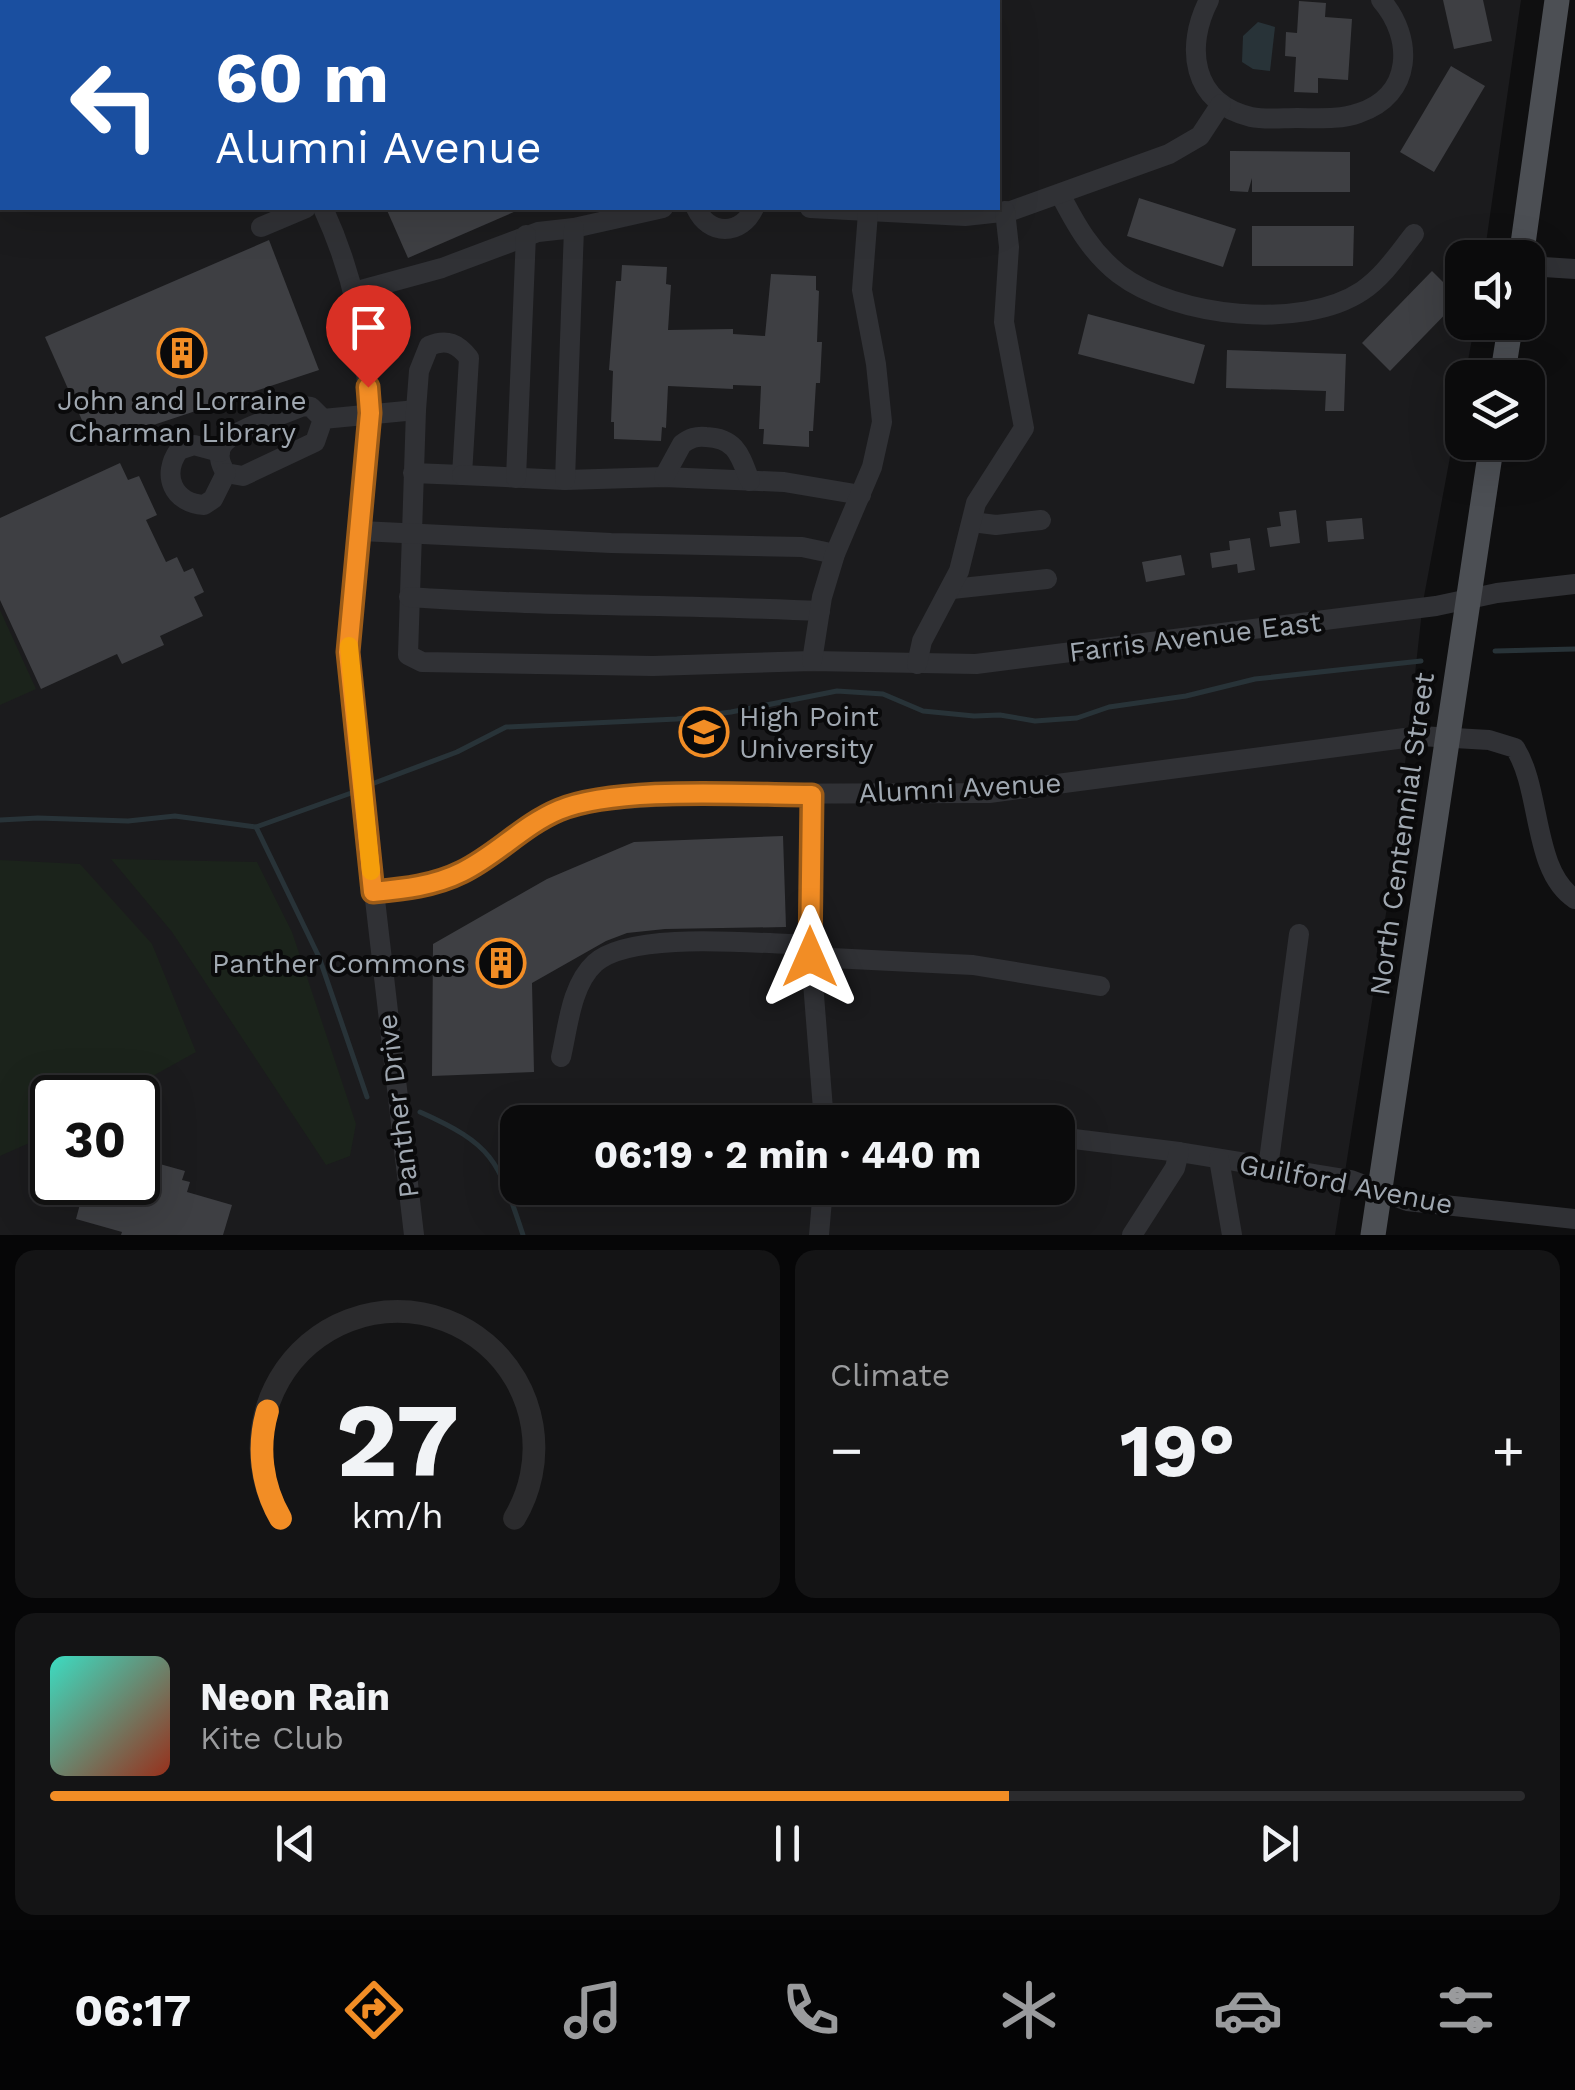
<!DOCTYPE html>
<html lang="en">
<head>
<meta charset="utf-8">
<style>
	body { margin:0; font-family:"Work Sans",sans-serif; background:#141415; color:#f1f3f6; height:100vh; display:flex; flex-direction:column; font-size:38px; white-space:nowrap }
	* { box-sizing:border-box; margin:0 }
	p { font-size:32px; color:#9a9b9d }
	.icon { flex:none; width:55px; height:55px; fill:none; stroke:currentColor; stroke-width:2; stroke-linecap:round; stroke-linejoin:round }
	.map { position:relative; height:1235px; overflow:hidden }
	.side { display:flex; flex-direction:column; gap:15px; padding:15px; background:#060607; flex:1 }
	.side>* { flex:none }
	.hud { position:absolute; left:0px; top:0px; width:1000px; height:210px; box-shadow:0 10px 40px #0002,0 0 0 2px #2b2b2d; background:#1a4fa0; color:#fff; overflow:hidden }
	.buttons { position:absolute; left:1445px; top:240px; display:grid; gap:20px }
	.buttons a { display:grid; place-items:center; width:100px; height:100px; border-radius:20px; background:#0b0b0c; box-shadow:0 10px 40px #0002,0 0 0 2px #2b2b2d; font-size:50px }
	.speed { position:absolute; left:30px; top:1075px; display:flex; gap:20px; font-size:50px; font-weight:700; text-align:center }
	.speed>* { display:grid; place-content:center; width:130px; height:130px; border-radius:50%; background:#0b0b0c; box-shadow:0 10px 40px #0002,0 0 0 2px #2b2b2d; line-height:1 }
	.speed .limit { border:5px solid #111; border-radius:15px; background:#fff; color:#111 }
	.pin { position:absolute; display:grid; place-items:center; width:85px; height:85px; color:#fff; margin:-102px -42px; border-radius:50% 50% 50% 0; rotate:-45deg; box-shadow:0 0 10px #0007 }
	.pin .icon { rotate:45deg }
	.me { position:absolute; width:110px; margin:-55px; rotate:0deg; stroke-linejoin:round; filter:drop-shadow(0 0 8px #0008) }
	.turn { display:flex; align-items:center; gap:35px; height:210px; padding:0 50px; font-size:45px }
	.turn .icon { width:130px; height:130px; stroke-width:2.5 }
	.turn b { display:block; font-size:70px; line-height:85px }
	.big { font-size:75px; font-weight:700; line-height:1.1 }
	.side .widget { flex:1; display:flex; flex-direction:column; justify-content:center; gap:15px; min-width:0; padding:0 35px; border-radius:20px; background:#141415 }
	.side .dial { align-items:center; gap:0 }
	.dial svg { height:260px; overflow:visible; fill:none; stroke:#2b2b2d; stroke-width:7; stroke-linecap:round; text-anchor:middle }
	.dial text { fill:#f1f3f6; stroke:none }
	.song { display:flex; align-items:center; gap:30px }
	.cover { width:120px; height:120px; border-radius:15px; background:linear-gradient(135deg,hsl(170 70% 55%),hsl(10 70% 35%)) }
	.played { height:10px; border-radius:5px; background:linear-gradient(90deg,#f28d25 65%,#2b2b2d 65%) }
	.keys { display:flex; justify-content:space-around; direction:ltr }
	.heat { display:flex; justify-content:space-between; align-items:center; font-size:55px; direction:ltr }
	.side .tiles { flex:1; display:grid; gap:15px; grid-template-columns:1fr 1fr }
	.widget:last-child { grid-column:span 2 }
	.trip { position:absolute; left:500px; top:1105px; width:575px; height:100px; border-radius:20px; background:#0b0b0c; box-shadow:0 10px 40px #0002,0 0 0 2px #2b2b2d; font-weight:700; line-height:100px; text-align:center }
	.tab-bar { display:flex; height:160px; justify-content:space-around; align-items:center; background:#040405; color:#9a9b9d }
	.tab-bar .icon { width:70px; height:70px }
	.tab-bar .selected { color:#f28d25 }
	.tab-bar b { font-size:45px; color:#f1f3f6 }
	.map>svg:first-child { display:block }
	.built { fill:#1b1b1d; fill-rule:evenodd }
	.green { fill:#1b231b }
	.water { fill:#283338 }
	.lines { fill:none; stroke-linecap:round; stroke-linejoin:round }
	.stream { stroke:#283338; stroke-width:5 }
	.building { fill:#3e3f43 }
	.minor { stroke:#303135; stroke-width:20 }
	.major { stroke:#4c4f54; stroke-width:25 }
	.route-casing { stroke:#9d5c18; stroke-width:25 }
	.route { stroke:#f28d25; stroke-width:18 }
	.slow { stroke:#f59e0b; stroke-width:18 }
	.labels { text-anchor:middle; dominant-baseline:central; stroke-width:8; stroke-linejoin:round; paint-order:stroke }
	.poi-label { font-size:28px; fill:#a0a8b1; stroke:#0a0a0b }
	.street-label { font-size:28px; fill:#a0a8b1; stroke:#0a0a0b }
</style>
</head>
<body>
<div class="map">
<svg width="1575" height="1235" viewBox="0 0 1575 1235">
	<rect width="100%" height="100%" fill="#0f0f10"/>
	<path class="built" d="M0 0H1521L1484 257 1462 258V322L1475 323 1423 602 1394 863 1335 1235H0ZM2 2H998V208H2ZM52 1098H138V1182H52ZM518 1122H1058V1188H518Z"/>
	<g class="green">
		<polygon points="0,610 36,689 0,705"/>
		<polygon points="111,859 257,862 292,932 356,1124 350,1156 326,1165 172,932"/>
		<polygon points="0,860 80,864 152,944 196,1052 115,1097 52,1098 52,1133 0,1156"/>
	</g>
	<polygon class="water" points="1258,22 1275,27 1270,71 1253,69 1242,62 1243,36"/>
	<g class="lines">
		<g class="stream">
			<polyline points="1495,651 1575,649"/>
			<polyline points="369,785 457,752 506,727 677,719 731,712 837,691 883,694 923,711 974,716 1000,715 1035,721 1077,718 1109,707 1186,696 1255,679 1421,661"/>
			<polyline points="0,820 38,818 128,821 175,816 256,827 354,792"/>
			<polyline points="256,827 319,957 367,1097"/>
			<path d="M420 1112C494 1145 498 1160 523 1235"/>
		</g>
	</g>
	<g class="building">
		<polygon points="1443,0 1483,0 1492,41 1454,49"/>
		<polygon points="1299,1 1326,3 1325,17 1352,19 1348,80 1318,78 1318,93 1294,92 1296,57 1285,56 1286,32 1297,33"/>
		<polygon points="1451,66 1485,86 1434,172 1400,152"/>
		<polygon points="1230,151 1350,152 1350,192 1252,192 1252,178 1248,192 1230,191"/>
		<polygon points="1139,198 1236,229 1223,267 1127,236"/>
		<polygon points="386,208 523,208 408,258"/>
		<polygon points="1252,226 1354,226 1353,266 1252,266"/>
		<polygon points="269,240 319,370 93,445 45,337"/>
		<polygon points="622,265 667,267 666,284 671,285 668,330 733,329 733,334 765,336 771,274 816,276 816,290 819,291 817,342 822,342 820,383 816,383 813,431 809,431 809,447 763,444 764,429 759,429 761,386 733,385 733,389 668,386 666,428 662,427 661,441 614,439 614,422 611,422 613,371 609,370 616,281 621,281"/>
		<polygon points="1432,271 1460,299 1390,371 1362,343"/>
		<polygon points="1088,314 1205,345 1194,384 1078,354"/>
		<polygon points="1227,350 1346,354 1344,411 1325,411 1326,391 1226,388"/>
		<polygon points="120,463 128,480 139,476 157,515 146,520 166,562 177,557 184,572 193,568 204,592 194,597 203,616 160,636 164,645 122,664 117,654 41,689 0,600 0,518"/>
		<polygon points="1296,510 1300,543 1270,547 1267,528 1281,526 1279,512"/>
		<polygon points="1362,518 1364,539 1328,542 1326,521"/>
		<polygon points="1250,538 1255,570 1238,573 1237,564 1212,568 1210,553 1230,550 1229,541"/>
		<polygon points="1181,555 1185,575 1146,582 1142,562"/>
		<polygon points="783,836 786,927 665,929 627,933 606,941 532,983 534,1072 432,1076 433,944 547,879 634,842"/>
		<polygon points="149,1161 185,1171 182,1180 190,1182 187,1192 232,1205 223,1235 121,1235 122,1232 76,1219 86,1182 138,1182 138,1167 147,1170"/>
	</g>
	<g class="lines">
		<g class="minor">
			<polyline points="195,0 197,2"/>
			<polyline points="755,0 756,2"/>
			<path d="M1209 0C1185 46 1191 103 1251 117 1265 120 1283 118 1297 118 1317 118 1340 120 1359 113 1413 95 1414 38 1381 0"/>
			<polyline points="356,2 362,0"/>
			<polyline points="683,2 683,0"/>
			<polyline points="706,2 707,0"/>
			<path d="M1060 194C1076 225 1091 252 1119 274 1175 317 1302 331 1362 291 1384 276 1398 254 1414 234"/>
			<path d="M323 208C374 319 373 411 361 531 356 579 347 627 349 676L414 1235"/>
			<path d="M696 208C709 236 741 236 754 208"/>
			<polyline points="810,208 965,216 1011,211 1169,154 1200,136 1221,104"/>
			<polyline points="261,227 306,208"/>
			<polyline points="1528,266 1575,269"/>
			<polyline points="354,292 442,268 538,232 574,228 663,208"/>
			<path d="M323 419 311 407 303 406C284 415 239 427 225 442 216 451 220 464 226 473L243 476 315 442 323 419 416 410"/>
			<path d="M220 452 194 445 179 450C161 475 173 503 204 505L213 499 226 473"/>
			<path d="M413 473 462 475 469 358C458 344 447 338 429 346L419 371 416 410 408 655 422 662 653 666 812 661 976 664 1436 606 1497 593 1575 584"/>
			<polyline points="462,475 565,480 664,477 784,482 861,495"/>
			<path d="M664 477 682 444C690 438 696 436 706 437 736 438 740 455 750 481"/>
			<polyline points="516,478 526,235"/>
			<polyline points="565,480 574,228"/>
			<polyline points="972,522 996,525 1041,520"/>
			<polyline points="361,531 611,543 802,547 835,554"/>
			<polyline points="952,589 1047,579"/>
			<path d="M409 597C546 607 683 604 820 611"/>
			<polyline points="812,661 822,597 835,554 872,467 882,422 876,364 862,290 868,213"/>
			<polyline points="917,664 922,641 959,571 976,503 1024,428 1004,322 1009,247 1005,211"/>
			<polyline points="812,795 811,957 824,1122"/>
			<path d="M373 892 435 883 476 863 535 821 564 808 607 800 705 794 989 793 1420 736 1489 740 1515 748C1542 790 1532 871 1575 899"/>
			<polyline points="811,957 973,965 1100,986"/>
			<path d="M561 1057C568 1027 571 985 595 963 632 930 760 944 811 945"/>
			<polyline points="1058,1137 1179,1152 1351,1180 1407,1201 1575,1219"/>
			<polyline points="1219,1159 1232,1235"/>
			<polyline points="1268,1168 1299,934"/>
			<polyline points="819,1235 823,1188"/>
			<polyline points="1132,1235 1175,1168 1179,1152"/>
		</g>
		<g class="major">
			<polyline points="1521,258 1557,0"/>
			<polyline points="1502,378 1511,322"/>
			<polyline points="1373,1235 1492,442"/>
		</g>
	</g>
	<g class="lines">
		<g class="route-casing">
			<path id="route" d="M368 387 370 413 348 652 373 892C404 889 434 886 462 872 497 855 523 825 559 810 618 786 746 795 812 795L810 957"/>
		</g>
		<use href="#route" class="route"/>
		<polyline class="slow" points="349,646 371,871"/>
	</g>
	<defs>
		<g id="building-ring" transform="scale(2.5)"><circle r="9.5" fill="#0a0a0b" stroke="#f28d25" stroke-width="1.5"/><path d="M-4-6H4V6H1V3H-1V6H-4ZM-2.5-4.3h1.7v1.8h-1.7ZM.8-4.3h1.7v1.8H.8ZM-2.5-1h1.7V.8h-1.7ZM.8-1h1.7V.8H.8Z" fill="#f28d25"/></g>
		<g id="university-ring" transform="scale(2.5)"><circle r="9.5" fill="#0a0a0b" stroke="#f28d25" stroke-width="1.5"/><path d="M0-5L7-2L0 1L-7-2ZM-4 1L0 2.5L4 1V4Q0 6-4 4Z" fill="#f28d25"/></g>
	</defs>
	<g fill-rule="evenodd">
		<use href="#building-ring" x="182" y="353"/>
		<use href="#university-ring" x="704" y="732"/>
		<use href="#building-ring" x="501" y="963"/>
	</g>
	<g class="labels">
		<g class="poi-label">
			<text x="182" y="400">John and Lorraine<tspan x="182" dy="32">Charman Library</tspan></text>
			<text x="739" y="716" text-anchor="start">High Point<tspan x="739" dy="32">University</tspan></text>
			<text x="466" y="963" text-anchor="end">Panther Commons</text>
		</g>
		<g class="street-label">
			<text transform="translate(1195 637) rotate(-7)">Farris Avenue East</text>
			<text transform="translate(960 788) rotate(-3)">Alumni Avenue</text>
			<text transform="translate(1402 834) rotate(-82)">North Centennial Street</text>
			<text transform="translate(398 1106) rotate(-97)">Panther Drive</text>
			<text transform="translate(1346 1184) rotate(11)">Guilford Avenue</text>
		</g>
	</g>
</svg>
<div class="buttons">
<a><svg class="icon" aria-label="sound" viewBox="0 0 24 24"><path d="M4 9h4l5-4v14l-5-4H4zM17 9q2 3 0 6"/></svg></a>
<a><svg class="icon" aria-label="layers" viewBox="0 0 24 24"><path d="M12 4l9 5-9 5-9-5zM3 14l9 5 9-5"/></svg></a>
</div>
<div class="speed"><div class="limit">30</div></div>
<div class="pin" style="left:368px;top:387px;background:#d93025"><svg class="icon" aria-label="arrive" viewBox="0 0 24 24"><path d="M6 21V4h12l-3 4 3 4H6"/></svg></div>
<svg class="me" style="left:810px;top:957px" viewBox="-20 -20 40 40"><path d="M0-17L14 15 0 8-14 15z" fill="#f28d25" stroke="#fff" stroke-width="4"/></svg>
<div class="trip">06:19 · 2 min · 440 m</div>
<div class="hud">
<div class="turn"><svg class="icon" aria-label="left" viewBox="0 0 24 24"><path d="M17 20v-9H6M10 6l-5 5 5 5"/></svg><div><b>60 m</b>Alumni Avenue</div></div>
</div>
</div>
<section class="side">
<div class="tiles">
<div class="widget dial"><svg viewBox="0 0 100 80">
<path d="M14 69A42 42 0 1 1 86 69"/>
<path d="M14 69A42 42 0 0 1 10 36" stroke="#f28d25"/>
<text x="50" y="56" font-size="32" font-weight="700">27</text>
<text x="50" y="72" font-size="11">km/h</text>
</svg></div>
<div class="widget"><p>Climate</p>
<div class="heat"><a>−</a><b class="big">19°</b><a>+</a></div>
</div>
<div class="widget">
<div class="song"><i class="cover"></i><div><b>Neon Rain</b><p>Kite Club</p></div></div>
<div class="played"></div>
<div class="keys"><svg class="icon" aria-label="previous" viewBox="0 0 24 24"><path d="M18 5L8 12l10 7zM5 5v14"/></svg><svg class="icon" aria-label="pause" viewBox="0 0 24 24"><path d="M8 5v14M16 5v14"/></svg><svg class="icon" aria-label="next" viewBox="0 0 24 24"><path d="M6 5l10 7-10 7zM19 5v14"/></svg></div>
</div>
</div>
</section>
<nav class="tab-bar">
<b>06:17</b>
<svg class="icon selected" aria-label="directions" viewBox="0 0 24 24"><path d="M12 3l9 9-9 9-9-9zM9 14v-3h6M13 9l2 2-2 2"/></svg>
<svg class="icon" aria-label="music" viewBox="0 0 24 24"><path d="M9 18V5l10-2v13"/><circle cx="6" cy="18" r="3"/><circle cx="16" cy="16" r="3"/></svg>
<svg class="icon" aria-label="phone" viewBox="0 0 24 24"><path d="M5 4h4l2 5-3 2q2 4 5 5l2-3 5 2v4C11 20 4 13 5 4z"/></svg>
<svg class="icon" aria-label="climate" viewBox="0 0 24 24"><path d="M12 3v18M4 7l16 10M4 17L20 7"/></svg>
<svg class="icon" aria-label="car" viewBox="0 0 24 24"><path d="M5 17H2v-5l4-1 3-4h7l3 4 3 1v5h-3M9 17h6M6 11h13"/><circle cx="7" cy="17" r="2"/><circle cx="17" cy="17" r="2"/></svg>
<svg class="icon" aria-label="filters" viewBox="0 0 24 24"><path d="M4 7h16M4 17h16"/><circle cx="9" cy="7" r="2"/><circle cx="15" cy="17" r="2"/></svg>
</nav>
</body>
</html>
